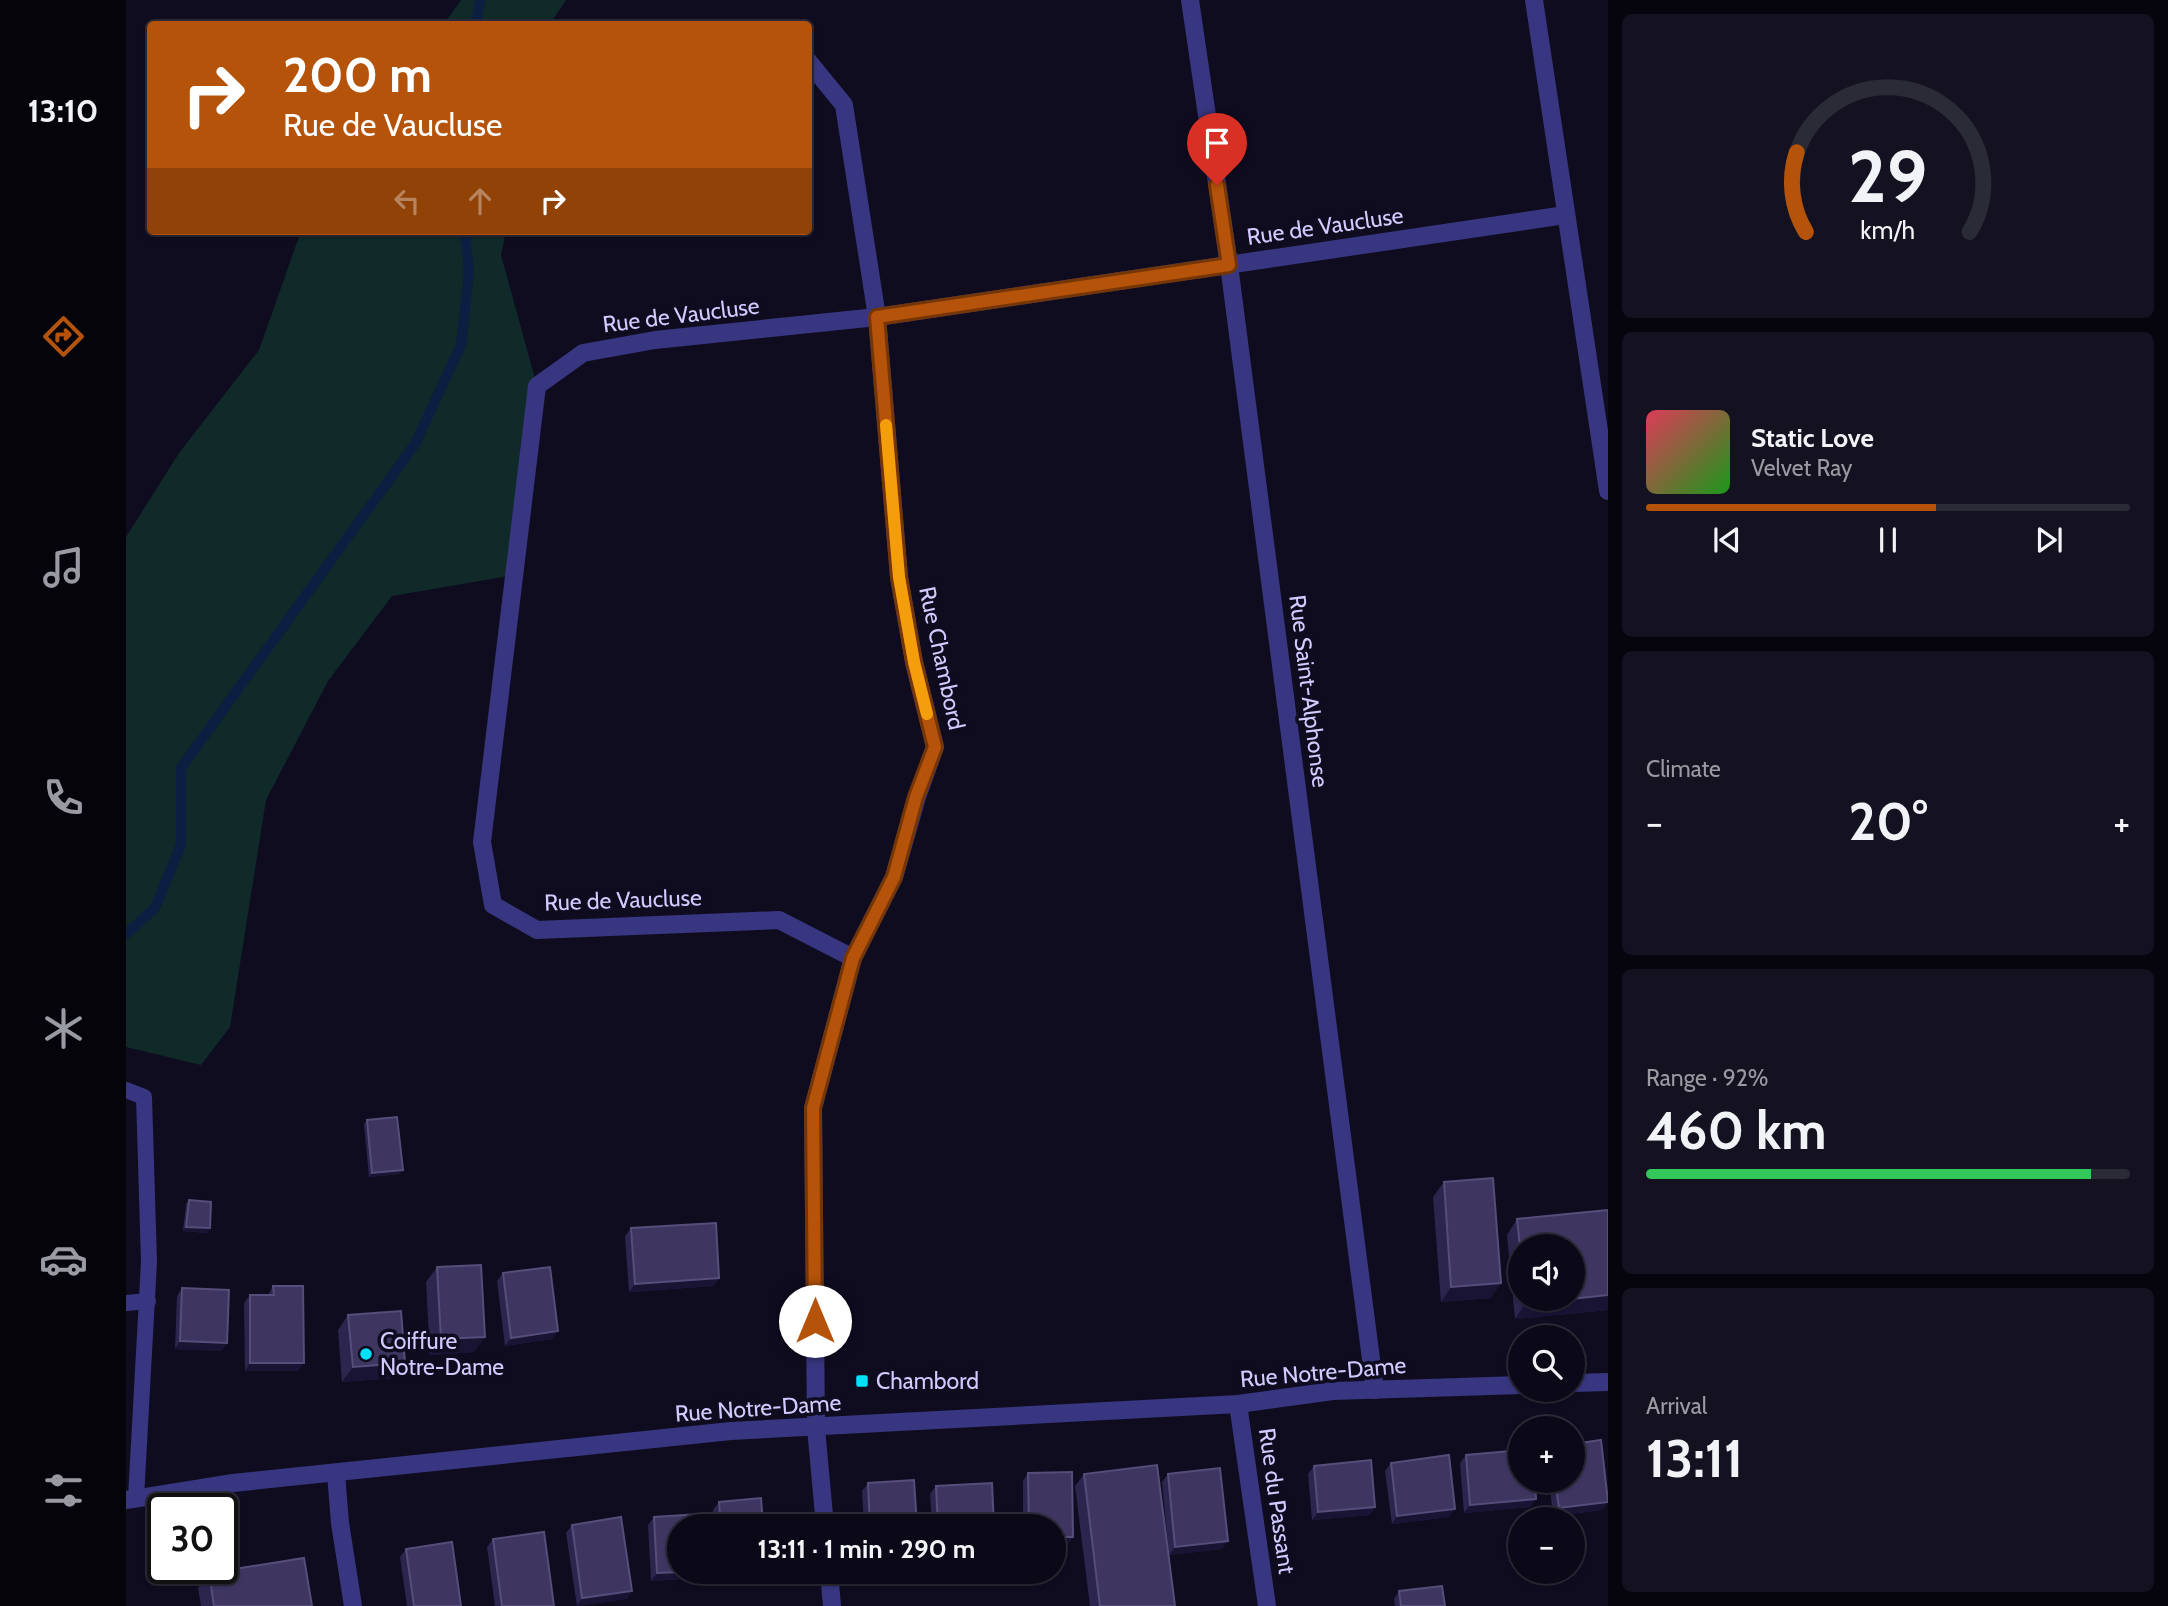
<!DOCTYPE html>
<html lang="en">
<head>
<meta charset="utf-8">
<style>
	body { margin:0; font-family:Cabin,sans-serif; background:#141221; color:#f1f3f6; height:100vh; display:flex; flex-direction:column; font-size:26px; white-space:nowrap }
	* { box-sizing:border-box; margin:0 }
	p { font-size:23px; color:#9a9aa2 }
	.icon { flex:none; width:38px; height:38px; fill:none; stroke:currentColor; stroke-width:2; stroke-linecap:round; stroke-linejoin:round }
	.map { position:relative; flex:1; overflow:hidden }
	.side { display:flex; flex-direction:column; gap:14px; padding:14px; background:#06050d; width:560px }
	.side>* { flex:none }
	.hud { position:absolute; left:21px; top:21px; width:665px; height:214px; border-radius:7px; box-shadow:0 2px 5px #0004,0 0 0 2px #2b2a37; background:#b45309; color:#fff; overflow:hidden }
	.controls { position:absolute; left:1382px; top:1234px; display:grid; gap:14px }
	.controls a { display:grid; place-items:center; width:77px; height:77px; border-radius:50%; background:#0b0918; box-shadow:0 2px 5px #0004,0 0 0 2px #2b2a37; font-size:35px }
	.speed { position:absolute; left:21px; top:1493px; display:flex; gap:14px; font-size:35px; font-weight:700; text-align:center }
	.speed>* { display:grid; place-content:center; width:91px; height:91px; border-radius:50%; background:#0b0918; box-shadow:0 2px 5px #0004,0 0 0 2px #2b2a37; line-height:1 }
	.speed .limit { border:4px solid #111; border-radius:10px; background:#fff; color:#111 }
	.pin { position:absolute; display:grid; place-items:center; width:60px; height:60px; color:#fff; margin:-72px -30px; border-radius:50% 50% 50% 0; rotate:-45deg; box-shadow:0 0 7px #0007 }
	.pin .icon { rotate:45deg }
	.me { position:absolute; width:77px; margin:-38px; rotate:0deg; stroke-linejoin:round; filter:drop-shadow(0 0 5px #0008) }
	.turn { display:flex; align-items:center; gap:24px; height:147px; padding:0 21px; font-size:32px }
	.turn .icon { width:91px; height:91px; stroke-width:2.5 }
	.turn b { display:block; font-size:49px; line-height:60px }
	.lanes { display:flex; align-items:center; height:66px; padding:0 21px; background:#0003; justify-content:center; gap:35px; direction:ltr }
	.lanes .off { opacity:.35 }
	.big { font-size:52px; font-weight:700; line-height:1.1 }
	.side .tile { flex:1; display:flex; flex-direction:column; justify-content:center; gap:10px; min-width:0; padding:0 24px; border-radius:10px; background:#141221 }
	.side .dial { align-items:center; gap:0 }
	.dial svg { height:182px; overflow:visible; fill:none; stroke:#2b2a37; stroke-width:7; stroke-linecap:round; text-anchor:middle }
	.dial text { fill:#f1f3f6; stroke:none }
	.song { display:flex; align-items:center; gap:21px }
	.cover { width:84px; height:84px; border-radius:10px; background:linear-gradient(135deg,hsl(350 70% 55%),hsl(120 70% 35%)) }
	.played { height:7px; border-radius:4px; background:linear-gradient(90deg,#b45309 60%,#2b2a37 60%) }
	.keys { display:flex; justify-content:space-around; direction:ltr }
	.heat { display:flex; justify-content:space-between; align-items:center; font-size:38px; direction:ltr }
	.charge { height:10px; border-radius:5px; background:linear-gradient(90deg,#34c759 92%,#2b2a37 0) }
	.trip { position:absolute; left:541px; top:1514px; width:399px; height:70px; border-radius:35px; background:#0b0918; box-shadow:0 2px 5px #0004,0 0 0 2px #2b2a37; font-weight:700; line-height:70px; text-align:center }
	main { display:flex; flex:1; min-height:0 }
	.menu { display:flex; flex-direction:column; width:126px; justify-content:space-around; align-items:center; background:#04040a; color:#9a9aa2 }
	.menu .icon { width:49px; height:49px }
	.menu .current { color:#b45309 }
	.menu b { font-size:32px; color:#f1f3f6 }
	.map>svg:first-child { display:block }
	.green { fill:#0f2a29 }
	.lines { fill:none; stroke-linecap:round; stroke-linejoin:round }
	.stream { stroke:#0a1f41; stroke-width:10 }
	.service { stroke:#383680; stroke-width:16 }
	.minor { stroke:#383680; stroke-width:18 }
	.tertiary { stroke:#383680; stroke-width:18 }
	.wall { fill:#2c254e; fill-rule:evenodd }
	.shaded-wall { fill:#191334 }
	.building { fill:#3e3661; stroke:#554e7a; stroke-width:2 }
	.route-casing { stroke:#753606; stroke-width:18 }
	.route { stroke:#b45309; stroke-width:12 }
	.slow { stroke:#f59e0b; stroke-width:12 }
	.poi-dot { fill:#00dff6; stroke:#0f0c20; stroke-width:2.5 }
	.labels { text-anchor:middle; dominant-baseline:central; stroke-width:7; stroke-linejoin:round; paint-order:stroke }
	.street-label { font-size:23px; fill:#d1cbff; stroke:#0f0c20 }
	.poi-label { font-size:23px; fill:#d1cbff; stroke:#0f0c20; text-anchor:start }
</style>
</head>
<body>
<main>
<nav class="menu">
<b>13:10</b>
<svg class="icon current" aria-label="directions" viewBox="0 0 24 24"><path d="M12 3l9 9-9 9-9-9zM9 14v-3h6M13 9l2 2-2 2"/></svg>
<svg class="icon" aria-label="music" viewBox="0 0 24 24"><path d="M9 18V5l10-2v13"/><circle cx="6" cy="18" r="3"/><circle cx="16" cy="16" r="3"/></svg>
<svg class="icon" aria-label="phone" viewBox="0 0 24 24"><path d="M5 4h4l2 5-3 2q2 4 5 5l2-3 5 2v4C11 20 4 13 5 4z"/></svg>
<svg class="icon" aria-label="climate" viewBox="0 0 24 24"><path d="M12 3v18M4 7l16 10M4 17L20 7"/></svg>
<svg class="icon" aria-label="car" viewBox="0 0 24 24"><path d="M5 17H2v-5l4-1 3-4h7l3 4 3 1v5h-3M9 17h6M6 11h13"/><circle cx="7" cy="17" r="2"/><circle cx="17" cy="17" r="2"/></svg>
<svg class="icon" aria-label="filters" viewBox="0 0 24 24"><path d="M4 7h16M4 17h16"/><circle cx="9" cy="7" r="2"/><circle cx="15" cy="17" r="2"/></svg>
</nav>
<div class="map">
<svg width="1482" height="1606" viewBox="0 0 1482 1606">
	<rect width="100%" height="100%" fill="#0f0c20"/>
	<g class="green">
		<polygon points="335,0 440,0 424,24 318,24"/>
		<polygon points="175,231 380,231 375,255 411,386 388,575 266,596 202,681 140,800 104,1027 75,1065 0,1047 0,537 53,453 133,350"/>
	</g>
	<g class="lines">
		<g class="stream">
			<polyline points="350,24 354,0"/>
			<polyline points="0,934 29,908 55,845 55,768 289,444 335,345 343,272 339,231"/>
		</g>
		<g class="service">
			<polyline points="0,1090 18,1097 23,1262 10,1498"/>
			<polyline points="0,1303 22,1301"/>
		</g>
		<g class="minor">
			<polyline points="1064,0 1103,265 1249,1390"/>
			<polyline points="1408,0 1482,491"/>
			<polyline points="682,61 718,105 751,317 773,577 788,662 809,747 791,797 768,877 727,958 687,1108 690,1428 699,1526"/>
			<polyline points="727,958 653,920 411,930 367,905 356,842 411,386 457,353 529,340 751,317 1439,215"/>
			<polyline points="1112,1404 1141,1606"/>
			<polyline points="210,1474 214,1523 227,1606"/>
			<polyline points="703,1572 706,1606"/>
		</g>
		<g class="tertiary">
			<polyline points="1447,1383 1482,1382"/>
			<polyline points="0,1500 107,1483 605,1431 1112,1404 1207,1391 1395,1385"/>
		</g>
	</g>
	<g class="wall">
		<polygon points="241,1120 274,1174 243,1177 238,1124"/>
		<polygon points="1318,1182 1375,1283 1364,1298 1315,1302 1307,1197"/>
		<polygon points="63,1200 84,1228 81,1233 57,1231 60,1204"/>
		<path d="M1482 1210V1310L1389 1319 1381 1235 1391 1219ZM1395 1246 1447 1298H1395Z"/>
		<polygon points="505,1228 588,1286 503,1292 499,1236"/>
		<polygon points="311,1267 348,1352 304,1355 300,1282"/>
		<polygon points="377,1273 426,1339 379,1346 371,1281"/>
		<polygon points="147,1286 172,1371 119,1371 118,1303 124,1295 142,1295"/>
		<polygon points="56,1288 101,1343 95,1351 49,1349 51,1296"/>
		<polygon points="222,1315 268,1378 216,1382 212,1330"/>
		<polygon points="1340,1455 1404,1507 1338,1513 1334,1463"/>
		<polygon points="1265,1463 1323,1517 1266,1524 1259,1471"/>
		<polygon points="1188,1466 1249,1507 1243,1515 1186,1520 1182,1474"/>
		<polygon points="902,1473 947,1537 941,1545 928,1526 897,1526 897,1481"/>
		<polygon points="958,1474 1049,1606 964,1606 949,1486"/>
		<polygon points="1042,1474 1096,1549 1043,1555 1036,1482"/>
		<polygon points="1423,1480 1447,1480 1482,1502 1476,1510 1427,1516"/>
		<polygon points="742,1483 791,1526 738,1526 736,1491"/>
		<polygon points="810,1486 868,1526 806,1526 804,1494"/>
		<polygon points="593,1502 637,1526 589,1526 587,1510"/>
		<polygon points="528,1517 553,1572 577,1572 572,1578 525,1581 522,1525"/>
		<polygon points="446,1525 506,1591 500,1599 451,1606 440,1533"/>
		<polygon points="367,1539 428,1606 369,1606 361,1547"/>
		<polygon points="280,1549 335,1606 281,1606 274,1557"/>
		<polygon points="83,1573 186,1606 75,1606 72,1588"/>
		<polygon points="1273,1591 1319,1606 1269,1606 1268,1599"/>
	</g>
	<g class="shaded-wall">
		<polygon points="277,1170 274,1174 243,1177 246,1173"/>
		<polygon points="60,1227 84,1228 81,1233 57,1231"/>
		<polygon points="593,1278 588,1286 503,1292 509,1284"/>
		<polygon points="1375,1283 1364,1298 1315,1302 1325,1287"/>
		<polygon points="1482,1295 1482,1310 1389,1319 1399,1304"/>
		<polygon points="432,1331 426,1339 379,1346 385,1338"/>
		<polygon points="359,1337 348,1352 304,1355 315,1339"/>
		<polygon points="54,1341 101,1343 95,1351 49,1349"/>
		<polygon points="124,1363 178,1363 172,1371 119,1371"/>
		<polygon points="279,1363 268,1378 216,1382 227,1367"/>
		<polygon points="1410,1499 1404,1507 1338,1513 1344,1505"/>
		<polygon points="1482,1502 1476,1510 1427,1516 1433,1508"/>
		<polygon points="1249,1507 1243,1515 1186,1520 1192,1512"/>
		<polygon points="1329,1509 1323,1517 1266,1524 1271,1516"/>
		<polygon points="928,1537 947,1537 941,1545 928,1545"/>
		<polygon points="1102,1541 1096,1549 1043,1555 1049,1547"/>
		<polygon points="557,1572 577,1572 572,1578 525,1581 531,1573"/>
		<polygon points="506,1591 500,1599 451,1606 456,1598"/>
	</g>
	<g class="building">
		<polygon points="271,1117 277,1170 246,1173 241,1120"/>
		<polygon points="1367,1178 1375,1283 1325,1287 1318,1182"/>
		<polygon points="63,1200 85,1202 84,1228 60,1227"/>
		<polygon points="1482,1210 1482,1295 1399,1304 1399,1298 1447,1298 1447,1246 1395,1246 1395,1255 1391,1219"/>
		<polygon points="590,1223 593,1278 509,1284 505,1228"/>
		<polygon points="355,1265 359,1337 315,1339 311,1267"/>
		<polygon points="424,1267 432,1331 385,1338 377,1273"/>
		<polygon points="147,1286 177,1286 178,1363 124,1363 124,1295 148,1295"/>
		<polygon points="56,1288 103,1290 101,1343 54,1341"/>
		<polygon points="275,1311 279,1363 227,1367 222,1315"/>
		<polygon points="1475,1440 1482,1502 1433,1508 1429,1480 1447,1480 1447,1444"/>
		<polygon points="1395,1450 1395,1480 1409,1480 1410,1499 1344,1505 1340,1455"/>
		<polygon points="1323,1455 1329,1509 1271,1516 1265,1463"/>
		<polygon points="1245,1460 1249,1507 1192,1512 1188,1466"/>
		<polygon points="1031,1465 1049,1606 974,1606 958,1474"/>
		<polygon points="1094,1468 1102,1541 1049,1547 1042,1474"/>
		<polygon points="946,1472 947,1537 928,1537 928,1526 903,1526 902,1473"/>
		<polygon points="788,1480 791,1526 744,1526 742,1483"/>
		<polygon points="866,1483 868,1526 812,1526 810,1486"/>
		<polygon points="635,1498 637,1526 595,1526 593,1502"/>
		<polygon points="574,1514 575,1526 553,1526 553,1572 557,1572 531,1573 528,1517"/>
		<polygon points="495,1517 506,1591 456,1598 446,1525"/>
		<polygon points="418,1532 428,1606 376,1606 367,1539"/>
		<polygon points="326,1542 335,1606 288,1606 280,1549"/>
		<polygon points="178,1558 186,1606 88,1606 83,1573"/>
		<polygon points="1316,1586 1319,1606 1275,1606 1273,1591"/>
	</g>
	<g class="lines">
		<g class="route-casing">
			<polyline id="route" points="689,1321 687,1108 727,958 768,877 790,797 809,747 788,662 773,577 751,317 1103,265 1091,185"/>
		</g>
		<use href="#route" class="route"/>
		<polyline class="slow" points="760,425 773,577 788,662 801,714"/>
	</g>
	<g class="poi-dot">
		<circle cx="240" cy="1354" r="7"/>
		<rect x="729" y="1374" width="14" height="14" rx="3.5"/>
	</g>
	<g class="labels">
		<g class="street-label">
			<text transform="translate(1199 226) rotate(-8)">Rue de Vaucluse</text>
			<text transform="translate(555 315) rotate(-7)">Rue de Vaucluse</text>
			<text transform="translate(816 658) rotate(78)">Rue Chambord</text>
			<text transform="translate(1183 691) rotate(83)">Rue Saint-Alphonse</text>
			<text transform="translate(497 900) rotate(-2)">Rue de Vaucluse</text>
			<text transform="translate(1197 1372) rotate(-5)">Rue Notre-Dame</text>
			<text transform="translate(632 1408) rotate(-4)">Rue Notre-Dame</text>
			<text transform="translate(1151 1501) rotate(82)">Rue du Passant</text>
		</g>
		<g class="poi-label">
			<text x="254" y="1341">Coiffure<tspan x="254" dy="26">Notre-Dame</tspan></text>
			<text x="750" y="1381">Chambord</text>
		</g>
	</g>
</svg>
<div class="controls">
<a><svg class="icon" aria-label="sound" viewBox="0 0 24 24"><path d="M4 9h4l5-4v14l-5-4H4zM17 9q2 3 0 6"/></svg></a>
<a><svg class="icon" aria-label="search" viewBox="0 0 24 24"><circle cx="10" cy="10" r="6"/><path d="M15 15l6 6"/></svg></a>
<a>+</a>
<a>−</a>
</div>
<div class="speed"><div class="limit">30</div></div>
<div class="pin" style="left:1091px;top:185px;background:#d93025"><svg class="icon" aria-label="arrive" viewBox="0 0 24 24"><path d="M6 21V4h12l-3 4 3 4H6"/></svg></div>
<svg class="me" style="left:689px;top:1321px" viewBox="-20 -20 40 40"><circle r="19" fill="#fff"/><path d="M0-13L10 11 0 6-10 11z" fill="#b45309"/></svg>
<div class="trip">13:11 · 1 min · 290 m</div>
<div class="hud">
<div class="turn"><svg class="icon" aria-label="right" viewBox="0 0 24 24"><path d="M7 20v-9h11M14 6l5 5-5 5"/></svg><div><b>200 m</b>Rue de Vaucluse</div></div>
<div class="lanes"><svg class="icon off" aria-label="left" viewBox="0 0 24 24"><path d="M17 20v-9H6M10 6l-5 5 5 5"/></svg><svg class="icon off" aria-label="ahead" viewBox="0 0 24 24"><path d="M12 20V5M6 11l6-6 6 6"/></svg><svg class="icon" aria-label="right" viewBox="0 0 24 24"><path d="M7 20v-9h11M14 6l5 5-5 5"/></svg></div>
</div>
</div>
<section class="side">
<div class="tile dial"><svg viewBox="0 0 100 80">
<path d="M14 69A42 42 0 1 1 86 69"/>
<path d="M14 69A42 42 0 0 1 10 34" stroke="#b45309"/>
<text x="50" y="56" font-size="32" font-weight="700">29</text>
<text x="50" y="72" font-size="11">km/h</text>
</svg></div>
<div class="tile">
<div class="song"><i class="cover"></i><div><b>Static Love</b><p>Velvet Ray</p></div></div>
<div class="played"></div>
<div class="keys"><svg class="icon" aria-label="previous" viewBox="0 0 24 24"><path d="M18 5L8 12l10 7zM5 5v14"/></svg><svg class="icon" aria-label="pause" viewBox="0 0 24 24"><path d="M8 5v14M16 5v14"/></svg><svg class="icon" aria-label="next" viewBox="0 0 24 24"><path d="M6 5l10 7-10 7zM19 5v14"/></svg></div>
</div>
<div class="tile"><p>Climate</p>
<div class="heat"><a>−</a><b class="big">20°</b><a>+</a></div>
</div>
<div class="tile"><p>Range · 92%</p><b class="big">460 km</b><div class="charge"></div></div>
<div class="tile"><p>Arrival</p><b class="big">13:11</b></div>
</section>
</main>
</body>
</html>
